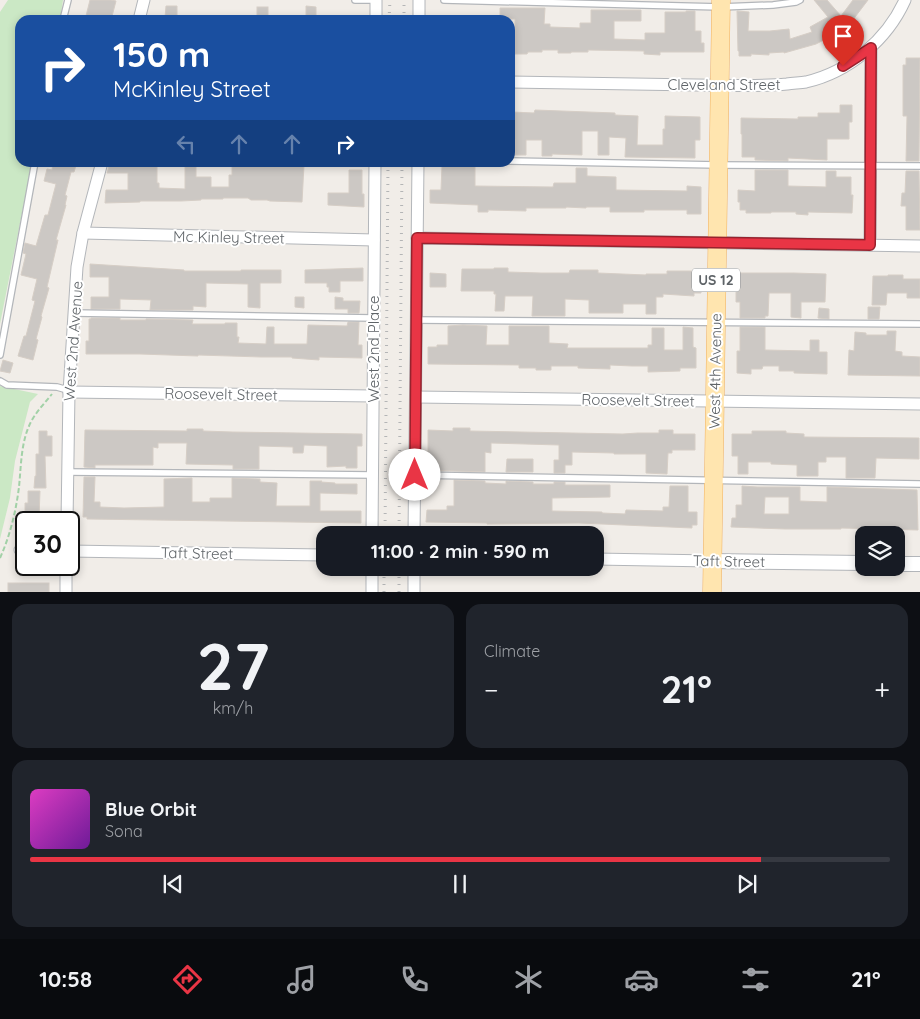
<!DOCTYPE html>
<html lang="en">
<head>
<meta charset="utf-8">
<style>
	body { margin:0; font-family:Quicksand,sans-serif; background:#20242c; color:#f1f3f6; height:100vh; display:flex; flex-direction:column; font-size:19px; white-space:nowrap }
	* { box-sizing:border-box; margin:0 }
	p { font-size:16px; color:#9ea1a6 }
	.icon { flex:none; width:28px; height:28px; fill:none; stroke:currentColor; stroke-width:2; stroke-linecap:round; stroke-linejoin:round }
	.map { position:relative; height:592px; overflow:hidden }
	.panel { display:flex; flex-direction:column; gap:12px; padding:12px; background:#0d0f14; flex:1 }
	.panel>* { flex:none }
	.top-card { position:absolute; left:15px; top:15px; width:500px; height:152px; border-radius:15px; box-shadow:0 2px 8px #0003; background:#1a4fa0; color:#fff; overflow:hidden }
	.fabs { position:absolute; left:855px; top:526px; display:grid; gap:10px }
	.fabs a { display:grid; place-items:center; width:50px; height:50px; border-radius:10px; background:#171b24; box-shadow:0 2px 8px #0003; font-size:25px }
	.speed { position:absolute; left:15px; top:511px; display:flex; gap:10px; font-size:25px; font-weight:700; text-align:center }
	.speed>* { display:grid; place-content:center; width:65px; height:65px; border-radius:50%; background:#171b24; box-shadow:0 2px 8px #0003; line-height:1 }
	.speed .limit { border:2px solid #111; border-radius:8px; background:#fff; color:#111 }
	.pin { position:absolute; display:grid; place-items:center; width:42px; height:42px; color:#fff; margin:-51px -21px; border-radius:50% 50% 50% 0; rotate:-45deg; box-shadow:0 0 5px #0007 }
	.pin .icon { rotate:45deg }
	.me { position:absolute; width:55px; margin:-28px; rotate:0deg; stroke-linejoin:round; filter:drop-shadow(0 0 4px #0008) }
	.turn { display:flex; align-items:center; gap:18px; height:105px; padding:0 15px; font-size:22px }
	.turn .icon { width:65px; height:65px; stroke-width:2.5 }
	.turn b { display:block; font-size:35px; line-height:42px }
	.lanes { display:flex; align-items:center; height:48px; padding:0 15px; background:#0003; justify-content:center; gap:25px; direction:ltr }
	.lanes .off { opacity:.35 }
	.big { font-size:38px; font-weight:800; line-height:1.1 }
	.panel .tile { flex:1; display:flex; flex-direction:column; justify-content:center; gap:8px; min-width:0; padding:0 18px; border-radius:15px; background:#20242c }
	.panel .dial { align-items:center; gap:0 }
	.dial b { font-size:65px; line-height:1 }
	.song { display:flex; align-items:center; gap:15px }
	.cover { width:60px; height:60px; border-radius:8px; background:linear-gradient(135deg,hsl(310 70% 55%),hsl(280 70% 35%)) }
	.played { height:5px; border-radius:2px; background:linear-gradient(90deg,#e93545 85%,#363941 85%) }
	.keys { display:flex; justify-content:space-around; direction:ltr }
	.heat { display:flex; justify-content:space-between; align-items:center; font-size:28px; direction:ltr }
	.panel .tiles { flex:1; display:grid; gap:12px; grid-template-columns:1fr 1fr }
	.tile:last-child { grid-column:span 2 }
	.trip { position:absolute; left:316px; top:526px; width:288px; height:50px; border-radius:15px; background:#171b24; box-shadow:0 2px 8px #0003; font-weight:800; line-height:50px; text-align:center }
	.tabs { display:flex; height:80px; justify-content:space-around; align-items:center; background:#090b0e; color:#9ea1a6 }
	.tabs .icon { width:35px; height:35px }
	.tabs .active { color:#e93545 }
	.tabs b { font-size:22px; color:#f1f3f6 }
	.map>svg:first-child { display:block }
	.green { fill:#cbe8c5 }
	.building { fill:#ccc8c4; stroke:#d6cec6; fill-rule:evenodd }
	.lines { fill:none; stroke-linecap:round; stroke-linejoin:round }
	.service-casing { stroke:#b3b6ba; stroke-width:8 }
	.minor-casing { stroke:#b3b6ba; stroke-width:13 }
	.tertiary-casing { stroke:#b3b6ba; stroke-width:16 }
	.primary-casing { stroke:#f1b160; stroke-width:19 }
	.path { stroke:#a2d1a7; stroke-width:2; stroke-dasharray:5 2.5; stroke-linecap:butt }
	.service { stroke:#fff; stroke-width:5.5 }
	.minor { stroke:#fff; stroke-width:11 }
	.tertiary { stroke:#fff; stroke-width:14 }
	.primary { stroke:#ffe5af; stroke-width:18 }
	.rail { stroke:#b4b5b6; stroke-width:3; stroke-dasharray:1 6; stroke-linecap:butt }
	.route-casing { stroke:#97222d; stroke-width:12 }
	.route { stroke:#e93545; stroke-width:9 }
	.labels { text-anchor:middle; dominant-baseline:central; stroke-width:4; stroke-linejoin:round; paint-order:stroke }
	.shield { fill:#fff; stroke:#8f9295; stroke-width:1 }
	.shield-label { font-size:14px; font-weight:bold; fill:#5f6468 }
	.street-label { font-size:15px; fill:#5f6468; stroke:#fff }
</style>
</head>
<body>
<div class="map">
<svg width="920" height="592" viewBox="0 0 920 592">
	<rect width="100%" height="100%" fill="#f1ede8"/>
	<g class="green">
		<polygon points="8,0 63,0 60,20 20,20 20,162 32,163 0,324 0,12"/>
		<polygon points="0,386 38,394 30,402 15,461 10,498 0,539"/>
	</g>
	<g class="building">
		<polygon points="90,0 111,0 116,1 111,20 85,20"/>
		<polygon points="814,0 827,0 841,16 853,0 868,0 849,25 850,27 839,36 837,33 816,44 784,53 784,52 769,53 769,55 751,54 751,56 739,56 739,51 738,51 737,11 749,12 748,31 770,31 789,29 790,39 812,32 810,27 828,17"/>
		<polygon points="166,6 177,6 177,18 165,18"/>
		<polygon points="306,6 316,7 316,18 306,18"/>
		<rect x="257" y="7" width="11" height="12"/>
		<polygon points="500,8 545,8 544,24 550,24 550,27 580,28 580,23 591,23 591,10 641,10 641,21 614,21 614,39 645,40 645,33 665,33 665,12 686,12 686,11 695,11 695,31 701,31 701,43 704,43 704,52 660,52 660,55 644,54 644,51 588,50 588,52 571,52 571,53 558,53 558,50 542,50 542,52 528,52 527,54 515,54 515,19 500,19"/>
		<polygon points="906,58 920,58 919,161 906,161 907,116 903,116 903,65 906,65"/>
		<polygon points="840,105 852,105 852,122 849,122 849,139 827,139 827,160 788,158 788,161 755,160 755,157 742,157 742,134 741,134 741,118 798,119 798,117 818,117 818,113 840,113"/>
		<polygon points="535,110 615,113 615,115 638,116 637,145 663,145 663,129 665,129 665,116 700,117 700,140 695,140 695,158 625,157 626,138 609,137 609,155 598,155 598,131 582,131 582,155 552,154 552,156 542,156 542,140 526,140 526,155 515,155 515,139 512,139 512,112 534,113"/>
		<polygon points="53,162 77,162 74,172 71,172 65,195 67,196 65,205 66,205 56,240 58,240 47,287 49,288 41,316 42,317 36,339 38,340 33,360 18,356 24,336 26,336 35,301 32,300 37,279 21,275 26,254 23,253 25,243 36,246 45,215 48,215 56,184 44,181 47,169 52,170"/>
		<polygon points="157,162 157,183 159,183 159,188 185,189 185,163 196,163 196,177 211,177 211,187 229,187 229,175 232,175 232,163 304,165 302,202 270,201 267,200 251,200 248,198 223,198 223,199 201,199 201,200 181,201 140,201 140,202 105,203 106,190 128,190 128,173 107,173 110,163"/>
		<polygon points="475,165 475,186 553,187 554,183 576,183 576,168 587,168 587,176 616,177 616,190 687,191 687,186 701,187 701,214 687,214 687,210 644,210 644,212 610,212 610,207 586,207 586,208 566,207 566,208 526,208 526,211 488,210 488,212 478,212 478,205 430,203 430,190 441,190 442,166"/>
		<polygon points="349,170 362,170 362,194 364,194 364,207 328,205 328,193 349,193"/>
		<polygon points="755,170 788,170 788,186 826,187 826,171 836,171 836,177 851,177 851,195 853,195 852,213 808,212 808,215 796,214 796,212 771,212 771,213 746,213 746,210 740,210 740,202 738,202 738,190 755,191"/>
		<polygon points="906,171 919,171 920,230 906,230 906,206 901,206 902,193 905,193"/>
		<polygon points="90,264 184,270 184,271 241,271 241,270 281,270 281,283 260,283 260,308 248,307 248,284 206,283 206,307 193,306 193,310 150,310 151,300 120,299 120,309 91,309 91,297 109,297 109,277 90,277"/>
		<polygon points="363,268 363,281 340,281 340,292 329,292 329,287 327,287 327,283 305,283 305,270"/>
		<polygon points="494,268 508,268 508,272 541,273 569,273 570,270 598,270 598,273 646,275 646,274 667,274 667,271 701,271 701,293 694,293 694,296 663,294 663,297 656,297 656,314 646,314 646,304 623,304 623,313 589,313 589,300 565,299 565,316 532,316 533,296 505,296 504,311 495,311 496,294 494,294 494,291 461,291 462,269 494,269"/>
		<polygon points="430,273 446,274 446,287 430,287"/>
		<polygon points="736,273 793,273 826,274 825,302 801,302 801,318 791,317 791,293 769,293 768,316 765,316 765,318 740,318 740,302 736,302"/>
		<polygon points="888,275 903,275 903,279 920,279 920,298 907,298 907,293 887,293 886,305 872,305 873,276 888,276"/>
		<polygon points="295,297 304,297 304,308 295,307"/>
		<polygon points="335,297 343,298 343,301 360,301 359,313 348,313 348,309 335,309"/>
		<polygon points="868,307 880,307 879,319 868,319"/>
		<polygon points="819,308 829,309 829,319 818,318"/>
		<polygon points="91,318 120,318 120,320 146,320 146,319 193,320 192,324 225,324 225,323 237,323 237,337 239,337 238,343 266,344 267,327 274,327 274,344 307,344 308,325 347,326 348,322 359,322 358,345 362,345 362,358 319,357 319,360 292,358 292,357 261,357 198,355 198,356 140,354 86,354 86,341 89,341 89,319 91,319"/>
		<polygon points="463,325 487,326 486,345 509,345 509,326 549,326 549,343 568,344 567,348 648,348 648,345 652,345 652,328 664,328 664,350 683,350 683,327 693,328 693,347 696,348 696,368 680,368 680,371 648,372 648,366 632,366 610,365 610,369 578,368 578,366 551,366 551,370 536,370 536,368 519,368 519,365 428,364 428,347 437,347 437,345 448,345 448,326"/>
		<polygon points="740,327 765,327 765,350 810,351 810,340 819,340 819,352 827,352 827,374 794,373 794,371 779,371 779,366 763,366 762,369 751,369 751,374 737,373 737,351 740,351"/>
		<polygon points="887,331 896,331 895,351 902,352 902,356 920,357 920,376 848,375 849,350 854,351 855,332 866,333 866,335 887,335"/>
		<polygon points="3,360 13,363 10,373 0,371"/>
		<polygon points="453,428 470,428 470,431 623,434 638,433 659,433 659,430 673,430 673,434 695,434 695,450 672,450 672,453 668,453 667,474 646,473 646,454 614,454 614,453 572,452 572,465 565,465 565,473 554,473 554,460 559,460 559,445 491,443 491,453 485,452 485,472 426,470 426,459 428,459 428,430 453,431"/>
		<polygon points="187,429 203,429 203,431 232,432 362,434 362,446 357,446 357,468 346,468 346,466 327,467 327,446 304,445 303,453 293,453 293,447 259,446 259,469 233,469 233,465 186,464 187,443 158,443 158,448 153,447 153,465 95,465 95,468 84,467 85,430 187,431"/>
		<polygon points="39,431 47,431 47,436 52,436 52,456 45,456 46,488 34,488 35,476 36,476 36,454 39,454"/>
		<polygon points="752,431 786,431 786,433 804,434 804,437 919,438 919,459 876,458 875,478 846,478 846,457 826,457 826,462 818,462 818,476 797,476 797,465 771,464 771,462 748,462 748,474 738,474 738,456 732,456 732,434 752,434"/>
		<polygon points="507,459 533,459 533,472 506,472"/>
		<polygon points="84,477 95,477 94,502 100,502 100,507 124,508 164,507 164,479 192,478 192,502 210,502 210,498 232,498 232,478 258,479 260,479 260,482 277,483 276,506 310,506 310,481 322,481 321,482 335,483 335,484 357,484 357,494 320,493 320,511 361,511 361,523 87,519 87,517 83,517"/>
		<polygon points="454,480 485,481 485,483 506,484 506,481 533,482 533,484 554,484 554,482 565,482 565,485 610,485 610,497 552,498 552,511 602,512 602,513 625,514 626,510 663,511 663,507 669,507 670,486 688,486 688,512 697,512 697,525 692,525 692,528 579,523 487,524 487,523 426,522 427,510 447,510 447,506 454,506"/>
		<path d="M742 486 757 487H800V501L827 502V487L917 490 918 530 841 528V529H785L731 527 732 518H736V505H742ZM765 497H789V514H764Z"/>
		<polygon points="28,491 40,491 39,518 25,518 25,503 28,503"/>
		<rect x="8" y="583" width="41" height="9"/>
	</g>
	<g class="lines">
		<g class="service-casing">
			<g id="service">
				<polyline points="355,0 376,0"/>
				<polyline points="444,0 721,7 773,5 796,2 800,0"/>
				<polyline points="63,20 68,0"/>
				<polyline points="510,161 718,165 920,166"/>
				<polyline points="74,313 373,318"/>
				<polyline points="416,320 920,324"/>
				<polyline points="0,355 35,162"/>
				<polyline points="0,381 7,385 57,387 64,389 69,392"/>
				<polyline points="67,472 373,475"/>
				<polyline points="415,475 920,484"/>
			</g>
		</g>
		<g class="minor-casing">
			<g id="minor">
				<polyline points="139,20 144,0"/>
				<polyline points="376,20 376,0"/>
				<polyline points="419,20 419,0"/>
				<path d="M510 82C572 83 634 84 696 85 726 85 757 87 787 84 793 83 800 83 806 82 849 72 887 40 905 0"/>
				<polyline points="83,233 374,240"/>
				<polyline points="417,238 920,246"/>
				<polyline points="870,245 871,48"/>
				<polyline points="69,392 374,396"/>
				<polyline points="416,397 920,404"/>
				<polyline points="67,522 69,392 77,267 83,233 102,162"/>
				<polyline points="372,535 375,162"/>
				<polyline points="414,535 418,162"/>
				<polyline points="20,550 26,550"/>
				<polyline points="69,551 325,555"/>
				<polyline points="595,559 712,561"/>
				<polyline points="66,592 66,565"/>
				<polyline points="372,592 372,568"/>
				<polyline points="414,592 414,568"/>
			</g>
		</g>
		<g class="tertiary-casing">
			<g id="tertiary">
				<polyline points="712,561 864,563"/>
				<polyline points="896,564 920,564"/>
			</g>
		</g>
		<g class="primary-casing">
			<polyline id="primary" points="712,592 721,0"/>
		</g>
		<path class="path" d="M0 558C10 536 16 511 19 487 21 467 21 444 29 426 34 414 44 404 52 394"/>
		<use href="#service" class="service"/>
		<use href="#minor" class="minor"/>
		<use href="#tertiary" class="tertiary"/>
		<use href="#primary" class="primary"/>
		<g class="rail">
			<polyline points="389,20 390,0"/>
			<polyline points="404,20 404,0"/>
			<polyline points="385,535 388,162"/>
			<polyline points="399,535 402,162"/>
			<polyline points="384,592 384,568"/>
			<polyline points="399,592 399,568"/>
		</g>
	</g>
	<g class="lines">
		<g class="route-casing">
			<polyline id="route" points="415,475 417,238 870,245 871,48 843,66"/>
		</g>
		<use href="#route" class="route"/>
	</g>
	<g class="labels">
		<rect class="shield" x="692" y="268.5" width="48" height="23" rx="4"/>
		<g class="shield-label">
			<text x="716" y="280">US 12</text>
		</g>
		<g class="street-label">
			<text x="724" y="84">Cleveland Street</text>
			<text transform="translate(229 237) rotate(1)">Mc Kinley Street</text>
			<text transform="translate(73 341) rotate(-86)">West 2nd Avenue</text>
			<text transform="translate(373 349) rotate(-90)">West 2nd Place</text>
			<text transform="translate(715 371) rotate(-89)">West 4th Avenue</text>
			<text transform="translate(221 394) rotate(1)">Roosevelt Street</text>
			<text transform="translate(638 400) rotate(1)">Roosevelt Street</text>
			<text transform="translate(197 553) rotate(1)">Taft Street</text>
			<text transform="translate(729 561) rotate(1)">Taft Street</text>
		</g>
	</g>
</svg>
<div class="fabs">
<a><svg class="icon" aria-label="layers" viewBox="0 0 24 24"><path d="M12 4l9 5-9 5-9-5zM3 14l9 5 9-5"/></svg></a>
</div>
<div class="speed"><div class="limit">30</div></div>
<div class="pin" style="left:843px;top:66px;background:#d93025"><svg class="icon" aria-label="arrive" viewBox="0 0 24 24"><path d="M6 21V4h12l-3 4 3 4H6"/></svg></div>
<svg class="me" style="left:415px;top:475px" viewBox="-20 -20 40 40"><circle r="19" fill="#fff"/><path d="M0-13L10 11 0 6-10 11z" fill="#e93545"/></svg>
<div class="trip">11:00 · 2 min · 590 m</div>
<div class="top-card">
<div class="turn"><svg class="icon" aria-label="right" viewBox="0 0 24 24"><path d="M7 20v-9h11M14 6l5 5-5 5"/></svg><div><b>150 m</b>McKinley Street</div></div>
<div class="lanes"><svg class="icon off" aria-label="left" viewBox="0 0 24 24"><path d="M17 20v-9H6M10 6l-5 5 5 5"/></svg><svg class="icon off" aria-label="ahead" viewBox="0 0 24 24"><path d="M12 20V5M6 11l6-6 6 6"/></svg><svg class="icon off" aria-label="ahead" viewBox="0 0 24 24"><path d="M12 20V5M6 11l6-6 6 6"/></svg><svg class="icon" aria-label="right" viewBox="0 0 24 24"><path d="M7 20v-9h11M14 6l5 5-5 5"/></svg></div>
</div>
</div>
<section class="panel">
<div class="tiles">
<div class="tile dial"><b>27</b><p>km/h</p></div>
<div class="tile"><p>Climate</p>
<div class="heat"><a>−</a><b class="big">21°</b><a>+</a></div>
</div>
<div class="tile">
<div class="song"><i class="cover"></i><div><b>Blue Orbit</b><p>Sona</p></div></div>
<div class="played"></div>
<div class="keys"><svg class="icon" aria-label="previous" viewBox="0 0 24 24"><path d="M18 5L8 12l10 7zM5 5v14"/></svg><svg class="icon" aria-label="pause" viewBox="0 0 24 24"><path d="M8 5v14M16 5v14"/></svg><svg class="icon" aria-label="next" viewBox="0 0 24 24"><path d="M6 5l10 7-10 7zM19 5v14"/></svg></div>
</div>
</div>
</section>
<nav class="tabs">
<b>10:58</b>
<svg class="icon active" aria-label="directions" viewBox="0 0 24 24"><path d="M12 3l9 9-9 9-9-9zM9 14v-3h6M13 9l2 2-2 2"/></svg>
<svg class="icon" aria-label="music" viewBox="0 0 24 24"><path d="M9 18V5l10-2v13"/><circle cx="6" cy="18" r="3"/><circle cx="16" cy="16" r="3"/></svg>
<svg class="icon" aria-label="phone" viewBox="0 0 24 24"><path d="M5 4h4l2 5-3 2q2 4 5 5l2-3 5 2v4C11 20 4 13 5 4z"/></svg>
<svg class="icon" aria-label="climate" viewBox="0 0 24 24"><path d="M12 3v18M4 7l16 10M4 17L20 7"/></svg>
<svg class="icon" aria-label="car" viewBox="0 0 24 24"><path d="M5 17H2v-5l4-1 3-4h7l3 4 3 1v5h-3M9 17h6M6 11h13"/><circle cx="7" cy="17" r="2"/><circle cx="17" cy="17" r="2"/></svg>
<svg class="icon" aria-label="filters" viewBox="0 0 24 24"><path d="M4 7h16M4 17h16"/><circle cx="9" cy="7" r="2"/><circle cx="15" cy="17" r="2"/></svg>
<b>21°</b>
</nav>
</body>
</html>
